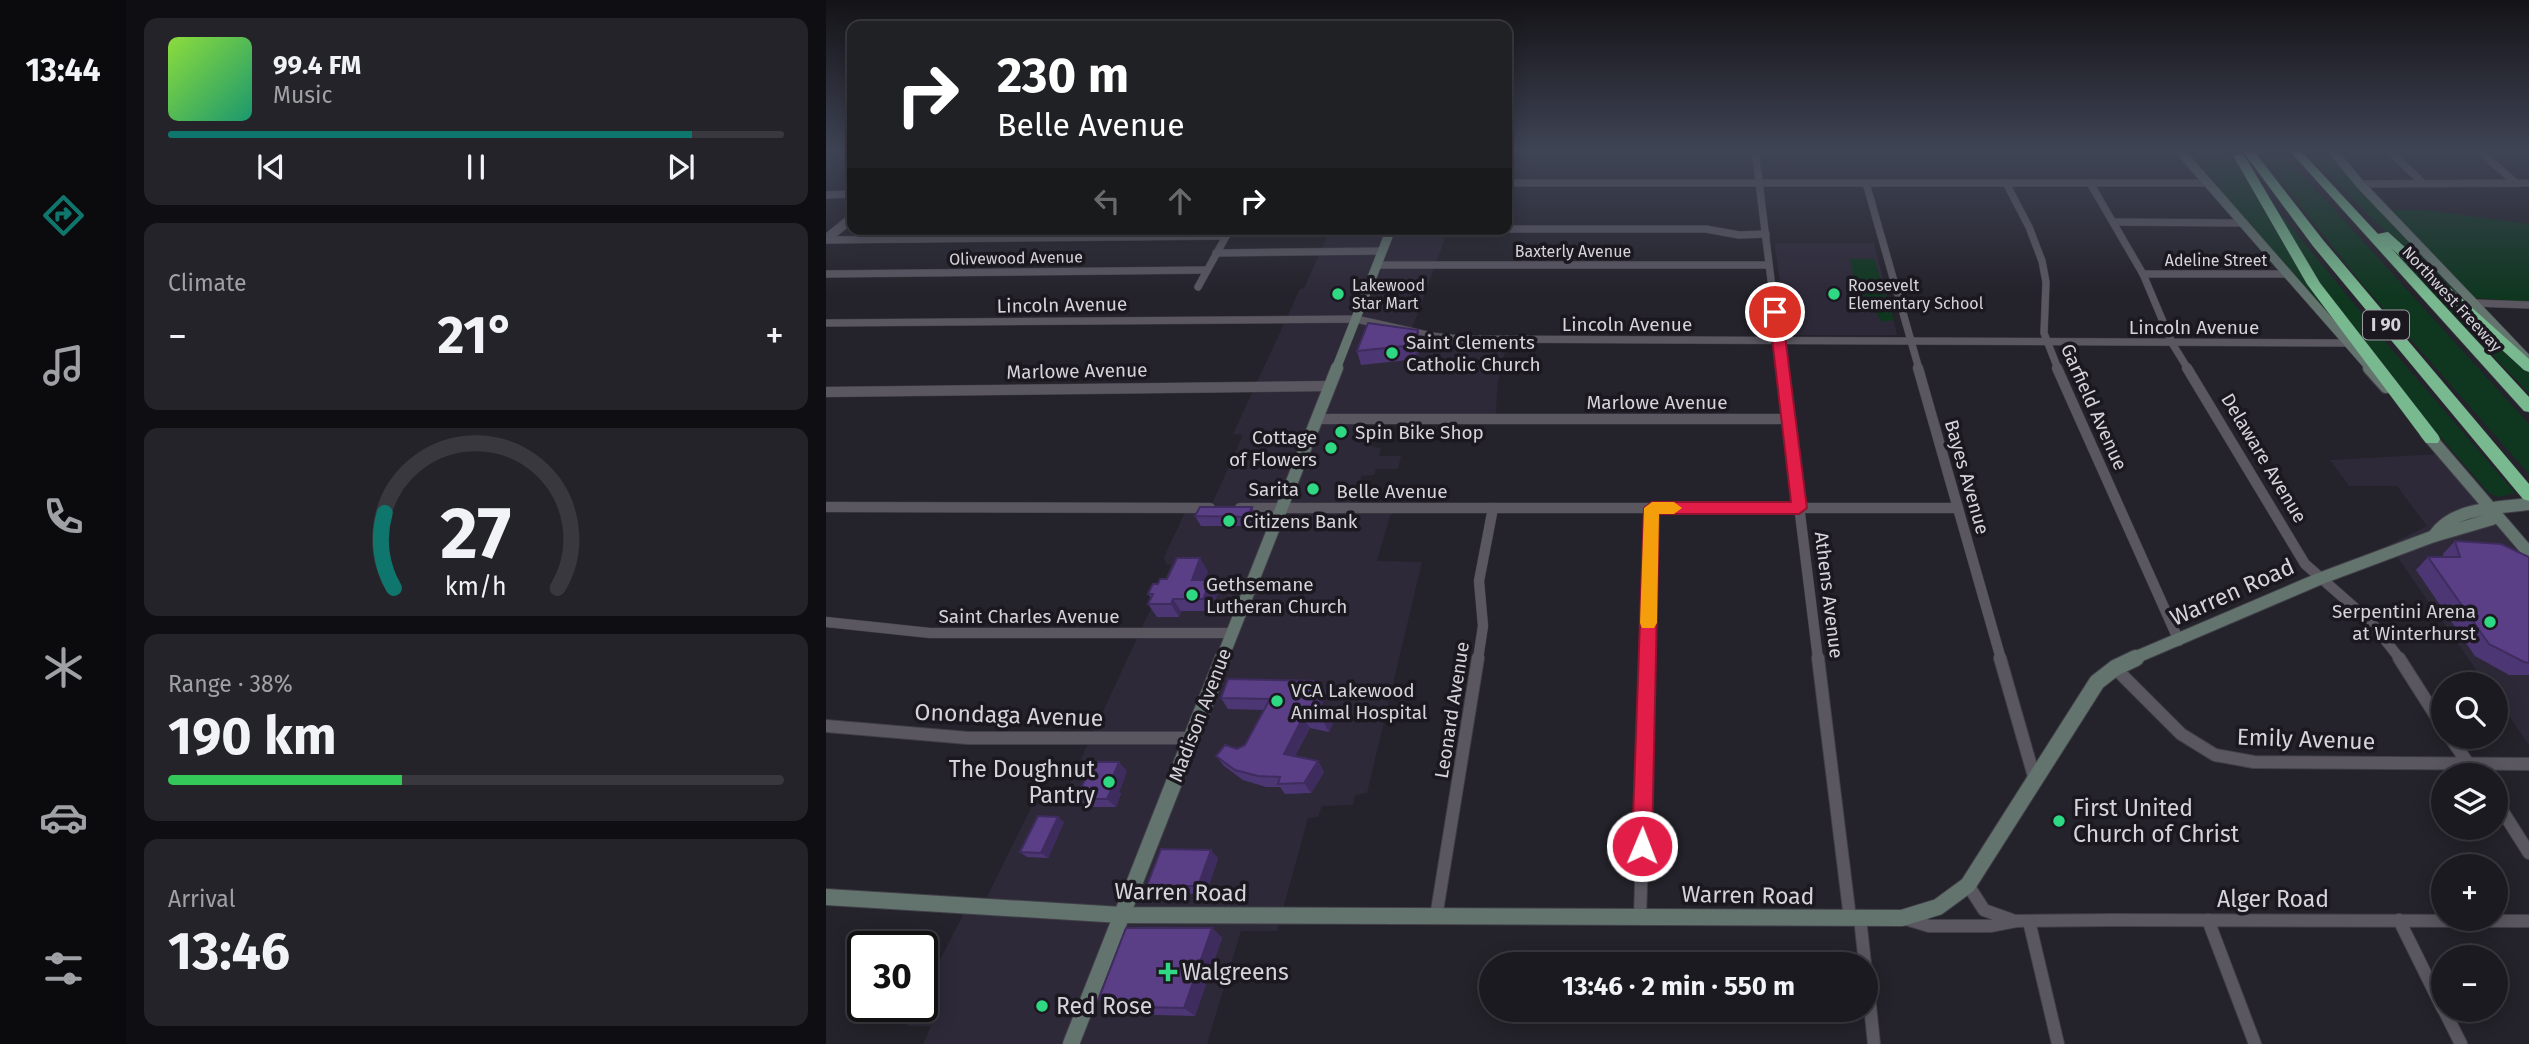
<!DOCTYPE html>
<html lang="en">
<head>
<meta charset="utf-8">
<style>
	body { margin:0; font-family:"Fira Sans",sans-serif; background:#242329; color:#f1f3f6; height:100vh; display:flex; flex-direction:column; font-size:26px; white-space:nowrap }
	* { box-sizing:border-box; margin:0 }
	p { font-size:23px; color:#a0a1a5 }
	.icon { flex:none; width:38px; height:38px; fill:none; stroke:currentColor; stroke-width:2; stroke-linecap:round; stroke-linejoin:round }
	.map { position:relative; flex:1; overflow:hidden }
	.drawer { display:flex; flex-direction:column; gap:18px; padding:18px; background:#0f0e12; width:700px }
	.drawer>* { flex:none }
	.guide { position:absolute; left:21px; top:21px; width:665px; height:214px; border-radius:14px; box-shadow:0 4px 18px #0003,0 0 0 2px #39383e; background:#202124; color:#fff; overflow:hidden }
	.fabs { position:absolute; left:1605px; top:672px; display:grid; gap:14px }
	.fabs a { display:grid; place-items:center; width:77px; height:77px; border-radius:50%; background:#1b1a20; box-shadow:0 4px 18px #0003,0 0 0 2px #39383e; font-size:35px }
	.speed { position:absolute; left:21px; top:931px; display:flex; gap:14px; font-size:35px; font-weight:700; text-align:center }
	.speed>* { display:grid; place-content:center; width:91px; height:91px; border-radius:50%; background:#1b1a20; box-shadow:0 4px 18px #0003,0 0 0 2px #39383e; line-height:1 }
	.speed .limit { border:4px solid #111; border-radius:10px; background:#fff; color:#111 }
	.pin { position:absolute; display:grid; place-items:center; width:60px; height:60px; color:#fff; margin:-30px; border:4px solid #fff; border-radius:50%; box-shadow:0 2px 7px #0007 }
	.me { position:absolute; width:77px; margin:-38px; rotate:1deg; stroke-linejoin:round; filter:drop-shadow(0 0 5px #0008) }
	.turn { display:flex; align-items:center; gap:24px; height:147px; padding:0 35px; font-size:32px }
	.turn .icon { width:91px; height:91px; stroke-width:2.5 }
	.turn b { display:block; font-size:49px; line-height:60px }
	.lanes { display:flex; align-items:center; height:66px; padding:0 35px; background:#0003; justify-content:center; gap:35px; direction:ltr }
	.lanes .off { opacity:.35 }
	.big { font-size:52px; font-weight:700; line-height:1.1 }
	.drawer .widget { flex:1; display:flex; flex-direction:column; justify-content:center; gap:10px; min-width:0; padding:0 24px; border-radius:14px; background:#242329 }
	.drawer .dial { align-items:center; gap:0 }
	.dial svg { height:182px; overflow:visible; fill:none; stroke:#39383e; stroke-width:7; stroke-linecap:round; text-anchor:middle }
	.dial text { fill:#f1f3f6; stroke:none }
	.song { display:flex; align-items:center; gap:21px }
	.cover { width:84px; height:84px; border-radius:10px; background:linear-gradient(135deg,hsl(90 70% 55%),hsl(160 70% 35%)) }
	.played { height:7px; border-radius:4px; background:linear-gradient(90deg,#0f766e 85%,#39383e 85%) }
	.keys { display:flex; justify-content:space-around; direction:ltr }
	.heat { display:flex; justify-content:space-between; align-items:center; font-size:38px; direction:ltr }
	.charge { height:10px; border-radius:5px; background:linear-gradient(90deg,#34c759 38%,#39383e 0) }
	.trip { position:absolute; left:653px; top:952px; width:399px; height:70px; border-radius:35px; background:#1b1a20; box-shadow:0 4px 18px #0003,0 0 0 2px #39383e; font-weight:700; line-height:70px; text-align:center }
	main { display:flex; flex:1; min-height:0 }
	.tabs { display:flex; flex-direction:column; width:126px; justify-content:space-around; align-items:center; background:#0b0a0d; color:#a0a1a5 }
	.tabs .icon { width:49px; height:49px }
	.tabs .active { color:#0f766e }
	.tabs b { font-size:32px; color:#f1f3f6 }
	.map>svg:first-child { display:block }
	.built { fill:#2e2938 }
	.green { fill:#0f3720 }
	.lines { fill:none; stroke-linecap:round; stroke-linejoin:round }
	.minor-far2-casing { stroke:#413f47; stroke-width:8 }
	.minor-far1-casing { stroke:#413f47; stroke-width:11 }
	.minor-casing { stroke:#413f47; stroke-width:14 }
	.tertiary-casing { stroke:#413f47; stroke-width:10 }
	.secondary-far2-casing { stroke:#413f47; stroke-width:10 }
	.secondary-far1-casing { stroke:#413f47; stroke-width:14 }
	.secondary-casing { stroke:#413f47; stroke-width:18 }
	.motorway-casing { stroke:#413f47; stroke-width:1 }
	.minor-far2 { stroke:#5a5761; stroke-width:7 }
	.minor-far1 { stroke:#5a5761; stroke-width:10 }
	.minor { stroke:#5a5761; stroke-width:12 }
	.tertiary { stroke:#5a5761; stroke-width:9 }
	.secondary-far2 { stroke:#63746f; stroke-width:9 }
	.secondary-far1 { stroke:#63746f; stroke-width:12 }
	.secondary { stroke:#63746f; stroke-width:16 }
	.motorway { fill:#78b98f; fill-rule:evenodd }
	.wall { fill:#4d3674 }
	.shaded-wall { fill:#3f2c5e }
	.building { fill:#5a3f87; stroke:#3f2c5e; stroke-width:2 }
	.route { fill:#e11d48; stroke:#92132f; stroke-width:2 }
	.slow { fill:#f59e0b }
	.poi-dot { fill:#2fd883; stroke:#1b1820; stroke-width:2.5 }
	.labels { text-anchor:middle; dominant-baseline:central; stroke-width:7; stroke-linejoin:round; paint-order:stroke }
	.far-street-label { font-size:16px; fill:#d6d4da; stroke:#1b1820 }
	.far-poi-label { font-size:16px; fill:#d6d4da; stroke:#1b1820; text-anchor:start }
	.shield { fill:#1b1820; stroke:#9e9ca2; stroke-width:2 }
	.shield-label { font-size:18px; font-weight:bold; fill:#d6d4da }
	.street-label { font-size:19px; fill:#d6d4da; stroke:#1b1820 }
	.poi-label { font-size:19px; fill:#d6d4da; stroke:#1b1820; text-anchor:start }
	.near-street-label { font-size:23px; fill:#d6d4da; stroke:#1b1820 }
	.near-poi-label { font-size:23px; fill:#d6d4da; stroke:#1b1820; text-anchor:start }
</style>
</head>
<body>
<main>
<nav class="tabs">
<b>13:44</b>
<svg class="icon active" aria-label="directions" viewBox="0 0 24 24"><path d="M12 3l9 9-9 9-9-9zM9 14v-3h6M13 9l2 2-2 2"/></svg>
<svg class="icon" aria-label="music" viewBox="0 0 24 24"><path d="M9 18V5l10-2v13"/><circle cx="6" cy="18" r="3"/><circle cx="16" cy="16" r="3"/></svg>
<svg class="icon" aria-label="phone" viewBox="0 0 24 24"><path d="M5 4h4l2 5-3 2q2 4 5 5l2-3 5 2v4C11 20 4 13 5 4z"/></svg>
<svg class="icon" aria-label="climate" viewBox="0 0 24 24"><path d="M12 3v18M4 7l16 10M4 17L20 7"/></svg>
<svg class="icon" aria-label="car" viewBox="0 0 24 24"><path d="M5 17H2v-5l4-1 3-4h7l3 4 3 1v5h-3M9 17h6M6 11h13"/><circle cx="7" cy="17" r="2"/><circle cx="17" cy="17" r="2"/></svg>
<svg class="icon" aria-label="filters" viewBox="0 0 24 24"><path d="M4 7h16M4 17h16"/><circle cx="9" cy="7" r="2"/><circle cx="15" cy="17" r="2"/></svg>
</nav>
<section class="drawer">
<div class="widget">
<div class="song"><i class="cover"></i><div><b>99.4 FM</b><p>Music</p></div></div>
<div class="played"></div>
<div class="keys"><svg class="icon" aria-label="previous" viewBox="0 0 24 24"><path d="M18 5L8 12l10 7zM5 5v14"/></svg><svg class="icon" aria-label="pause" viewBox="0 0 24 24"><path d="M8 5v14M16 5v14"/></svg><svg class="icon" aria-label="next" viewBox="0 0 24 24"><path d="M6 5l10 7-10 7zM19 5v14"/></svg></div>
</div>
<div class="widget"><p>Climate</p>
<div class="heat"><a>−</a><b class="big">21°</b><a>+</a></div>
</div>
<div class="widget dial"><svg viewBox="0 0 100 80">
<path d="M14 69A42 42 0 1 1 86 69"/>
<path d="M14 69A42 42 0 0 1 10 36" stroke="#0f766e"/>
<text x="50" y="56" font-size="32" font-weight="700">27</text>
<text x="50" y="72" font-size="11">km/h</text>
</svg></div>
<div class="widget"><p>Range · 38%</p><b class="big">190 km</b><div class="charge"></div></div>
<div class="widget"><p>Arrival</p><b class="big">13:46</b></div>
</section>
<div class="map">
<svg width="1703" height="1044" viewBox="0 0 1703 1044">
	<rect width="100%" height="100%" fill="#24222a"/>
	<g class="built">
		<polygon points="505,229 651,229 622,230 586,329 609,335 682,339 672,382 669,422 555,422 546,447 555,448 553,456 575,456 572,469 550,469 548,475 535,476 531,504 574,502 564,516 551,561 596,562 541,793 529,795 527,805 496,806 492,817 482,818 451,931 415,931 381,1044 97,1044 105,1026 81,1026 90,1006 96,1006 96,995 140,909 155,909 207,804 234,804 345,565 340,564 338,557 363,504 386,504 417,435 407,434 474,289 478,288"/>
		<polygon points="949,243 1048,243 1071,335 960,335"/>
		<polygon points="1616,454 1703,559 1703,745 1670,697 1670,684 1660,684 1563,545 1601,526 1571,486 1523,486 1504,460"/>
	</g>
	<g class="green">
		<polygon points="1387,150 1406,150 1508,317 1505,317 1390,186 1391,182 1368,160 1393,160"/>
		<polygon points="1431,150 1454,150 1703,424 1703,474 1537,285"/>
		<polygon points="1479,150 1502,150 1529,183 1660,320 1546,219"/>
		<polygon points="1443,200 1567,351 1689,493 1672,497 1663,493 1587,405 1503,299"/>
		<polygon points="1563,210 1598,210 1703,224 1703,302 1649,298"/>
		<polygon points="1567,246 1703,372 1703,393 1563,247"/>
		<polygon points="1024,259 1048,259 1068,320 1056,322 1033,287 1035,285 1027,274"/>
	</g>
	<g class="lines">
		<g class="minor-far2-casing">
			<g id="minor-far2">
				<polyline points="929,150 956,369"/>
				<polyline points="1562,150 1597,183"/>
				<polyline points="1652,150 1690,183"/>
				<polyline points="681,183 1383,183"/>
				<polyline points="1040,183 1093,369"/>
				<polyline points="1180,183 1203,227 1216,261 1220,282 1218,333 1232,369"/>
				<polyline points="1264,183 1317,274 1346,343 1362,369"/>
				<polyline points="1534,184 1703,183"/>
				<polyline points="0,195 26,194"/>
				<polyline points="1288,222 1417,223"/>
				<polyline points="681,229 880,229 913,235 940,234"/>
				<polyline points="0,240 400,236"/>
				<polyline points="390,253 556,251"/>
				<polyline points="551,265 943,265"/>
				<polyline points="0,274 381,270"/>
				<polyline points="1317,274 1462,274"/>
				<polyline points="372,287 404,229"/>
				<polyline points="1648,303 1703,305"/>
				<polyline points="0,323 530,319 606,336 634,339 1520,343"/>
			</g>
		</g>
		<g class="minor-far1-casing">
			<g id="minor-far1">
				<polyline points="956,368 992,659"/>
				<polyline points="1092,368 1175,659"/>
				<polyline points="1231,368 1353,641"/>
				<polyline points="1361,368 1479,564 1545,622 1574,659"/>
				<polyline points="0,392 503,386"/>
				<polyline points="490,419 963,419"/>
				<polyline points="0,507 384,508"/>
				<polyline points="414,508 1132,508"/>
				<polyline points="0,622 104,633 406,633"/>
				<polyline points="652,659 657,626 653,581 667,508"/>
				<polyline points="822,659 826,508"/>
			</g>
		</g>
		<g class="minor-casing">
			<g id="minor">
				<polyline points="992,658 1024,918"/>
				<polyline points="1174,658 1209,780"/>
				<polyline points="1573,658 1617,727"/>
				<polyline points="1289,668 1355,734 1389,755 1428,762 1703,764"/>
				<polyline points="0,726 142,738 365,738"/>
				<polyline points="1624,737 1650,775"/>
				<polyline points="1670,801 1703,853"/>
				<polyline points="1142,885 1158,910 1186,920"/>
				<polyline points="610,917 652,658"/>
				<polyline points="814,917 822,658"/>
				<polyline points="1034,918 1039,964"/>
				<polyline points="1080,919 1103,926 1165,926 1190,921 1287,920 1703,921"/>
				<polyline points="1382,920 1429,1044"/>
				<polyline points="1573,920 1617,1009"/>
				<polyline points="1203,921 1232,1044"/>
				<polyline points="1040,967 1048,1044"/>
				<polyline points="1618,1010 1635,1044"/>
			</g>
		</g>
		<g class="tertiary-casing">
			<polyline id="tertiary" points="0,239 26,218"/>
		</g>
		<g class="secondary-far2-casing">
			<g id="secondary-far2">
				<polyline points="1353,150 1545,369"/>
				<polyline points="1506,150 1534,184 1703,361"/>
				<polyline points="510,369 565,229"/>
			</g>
		</g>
		<g class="secondary-far1-casing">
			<g id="secondary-far1">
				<polyline points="1543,368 1560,387"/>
				<polyline points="1600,433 1703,553"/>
				<path d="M1608 536C1626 507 1673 508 1703 504"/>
				<polyline points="396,659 511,368"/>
				<polyline points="1306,659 1493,579 1608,536 1666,519 1667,509"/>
			</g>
		</g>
		<g class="secondary-casing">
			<g id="secondary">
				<polyline points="0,897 295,915 1076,918 1112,907 1142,885 1271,682 1289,668 1310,658"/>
				<polyline points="245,1044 397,658"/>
			</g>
		</g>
		<g class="motorway-casing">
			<g id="motorway">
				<polygon points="1416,150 1427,150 1497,240 1703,484 1703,501 1697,499 1487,246"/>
				<polygon points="1463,150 1474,150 1552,234 1562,232 1703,359 1703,372 1698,370 1565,248 1703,397 1703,412 1698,411"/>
				<polygon points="1410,155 1418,155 1494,283 1612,435 1614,439 1612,443 1600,443 1481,284 1408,157"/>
			</g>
		</g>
		<use href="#minor-far2" class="minor-far2"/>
		<use href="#minor-far1" class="minor-far1"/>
		<use href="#minor" class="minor"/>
		<use href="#tertiary" class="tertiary"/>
		<use href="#secondary-far2" class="secondary-far2"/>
		<use href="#secondary-far1" class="secondary-far1"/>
		<use href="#secondary" class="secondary"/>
		<use href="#motorway" class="motorway"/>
	</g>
	<g class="wall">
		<polygon points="592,330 595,343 591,359 535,365 531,351"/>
		<polygon points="426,507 430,517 427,526 375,526 369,516"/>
		<polygon points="1629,541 1703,557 1703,675 1683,675 1649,656 1590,570 1602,557 1617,557 1617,554"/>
		<polygon points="382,571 378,580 385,580 392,593 385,611 355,611 353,617 331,617 322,604 325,598 322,594 332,584"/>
		<polygon points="494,681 500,692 494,711 501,712 507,723 503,732 484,728 469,756 492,761 498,772 485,793 459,794 454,787 440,787 417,780 398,766 390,756 419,745 438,710 402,709 395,698"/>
		<polygon points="301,771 293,792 295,794 290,807 259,807 250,799"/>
		<polygon points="238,822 222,858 201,857 194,852"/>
		<polygon points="392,858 380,894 329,893 321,886"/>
		<polygon points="386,928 396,938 369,1016 293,1014 280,1006"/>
	</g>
	<g class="shaded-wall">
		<polygon points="592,330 595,343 591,359 588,345"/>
		<polygon points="426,507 430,517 427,526 422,517"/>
		<polygon points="374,558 382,571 374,593 366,580"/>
		<polygon points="385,580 392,593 385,611 377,599"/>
		<polygon points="347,599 355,611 353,617 345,604"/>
		<polygon points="494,681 500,692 491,721 485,710"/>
		<polygon points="501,712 507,723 503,732 497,721"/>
		<polygon points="477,717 484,728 465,764 458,754"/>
		<polygon points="492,761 498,772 485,793 478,783"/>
		<polygon points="293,762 301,771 293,792 295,794 290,807 281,799 283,786"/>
		<polygon points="232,817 238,822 222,858 215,853"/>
		<polygon points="385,850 392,858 380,894 372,886"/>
		<polygon points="386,928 396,938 369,1016 358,1008"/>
	</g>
	<g class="building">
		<polygon points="542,323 592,330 588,345 531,351"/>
		<polygon points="374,507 426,507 422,517 369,516"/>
		<polygon points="1629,541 1675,544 1703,557 1703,663 1698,662 1663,644 1602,557 1634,557"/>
		<polygon points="351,558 374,558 366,580 385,580 377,599 347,599 345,604 322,604 327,594 322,594 327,584 332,584 334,579 341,579"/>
		<polygon points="402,679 494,681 485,710 501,712 497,721 477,717 458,754 492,761 478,783 452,784 454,777 432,776 409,770 390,756 399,745 411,749 419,745 444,699 395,698"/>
		<polygon points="267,762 293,762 283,786 287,786 281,799 250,799"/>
		<polygon points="212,816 232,817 215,853 194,852"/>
		<polygon points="335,849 385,850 372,886 321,886"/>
		<polygon points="300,928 386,928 358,1008 280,1006 273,998"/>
	</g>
	<linearGradient id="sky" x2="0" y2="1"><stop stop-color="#141317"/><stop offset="0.51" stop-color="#3f4455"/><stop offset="1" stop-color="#3f4455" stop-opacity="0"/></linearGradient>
	<rect width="1703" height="296" fill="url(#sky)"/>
	<polygon class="route" points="949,308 956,312 981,508 973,514 833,514 826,846 823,854 816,857 809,854 806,846 818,508 826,502 965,502 943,312"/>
	<polygon class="slow" points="826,502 848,502 856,508 848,514 833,514 831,623 828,628 816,628 814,623 818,508"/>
	<g class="poi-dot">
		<circle cx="512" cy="294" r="7"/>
		<circle cx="1008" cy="294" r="7"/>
		<circle cx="566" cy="353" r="7"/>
		<circle cx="515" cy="432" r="7"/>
		<circle cx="505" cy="448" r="7"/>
		<circle cx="487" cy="489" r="7"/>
		<circle cx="403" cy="521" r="7"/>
		<circle cx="366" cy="595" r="7"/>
		<circle cx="1664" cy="622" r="7"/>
		<circle cx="451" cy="701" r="7"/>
		<circle cx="283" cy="782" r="7"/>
		<circle cx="1233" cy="821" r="7"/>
		<path d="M338.5 961.5h7v7h7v7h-7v7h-7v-7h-7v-7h7z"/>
		<circle cx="216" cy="1006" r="7"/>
	</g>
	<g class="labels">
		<g class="far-street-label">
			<text x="747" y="251">Baxterly Avenue</text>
			<text transform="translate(190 258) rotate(-1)">Olivewood Avenue</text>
			<text x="1390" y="260">Adeline Street</text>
			<text transform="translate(1626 299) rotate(47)">Northwest Freeway</text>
		</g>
		<g class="far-poi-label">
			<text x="526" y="285">Lakewood<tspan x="526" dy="18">Star Mart</tspan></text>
			<text x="1022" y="285">Roosevelt<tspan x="1022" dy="18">Elementary School</tspan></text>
		</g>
		<rect class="shield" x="1537" y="310.5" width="46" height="29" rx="5"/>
		<g class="shield-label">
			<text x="1560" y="325">I 90</text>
		</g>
		<g class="street-label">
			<text transform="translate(236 305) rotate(-1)">Lincoln Avenue</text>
			<text x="801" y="324">Lincoln Avenue</text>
			<text x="1368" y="327">Lincoln Avenue</text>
			<text transform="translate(251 371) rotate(-1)">Marlowe Avenue</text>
			<text x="831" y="402">Marlowe Avenue</text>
			<text transform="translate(1268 407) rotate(66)">Garfield Avenue</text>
			<text transform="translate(1438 458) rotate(59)">Delaware Avenue</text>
			<text transform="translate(1141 477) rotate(74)">Bayes Avenue</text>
			<text x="566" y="491">Belle Avenue</text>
			<text transform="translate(1003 595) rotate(83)">Athens Avenue</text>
			<text x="203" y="616">Saint Charles Avenue</text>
			<text transform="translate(626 710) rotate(-81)">Leonard Avenue</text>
			<text transform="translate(374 715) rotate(-69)">Madison Avenue</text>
		</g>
		<g class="poi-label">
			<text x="580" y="342">Saint Clements<tspan x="580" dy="22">Catholic Church</tspan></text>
			<text x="529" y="432">Spin Bike Shop</text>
			<text x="491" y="437" text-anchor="end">Cottage<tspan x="491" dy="22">of Flowers</tspan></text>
			<text x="473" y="489" text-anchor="end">Sarita</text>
			<text x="417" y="521">Citizens Bank</text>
			<text x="380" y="584">Gethsemane<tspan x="380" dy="22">Lutheran Church</tspan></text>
			<text x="1650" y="611" text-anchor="end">Serpentini Arena<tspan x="1650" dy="22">at Winterhurst</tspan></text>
			<text x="465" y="690">VCA Lakewood<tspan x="465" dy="22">Animal Hospital</tspan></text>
		</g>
		<g class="near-street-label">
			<text transform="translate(1406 592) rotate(-24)">Warren Road</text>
			<text transform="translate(183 715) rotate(2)">Onondaga Avenue</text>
			<text transform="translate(1480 739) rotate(2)">Emily Avenue</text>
			<text transform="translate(355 892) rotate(1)">Warren Road</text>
			<text transform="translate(922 895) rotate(1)">Warren Road</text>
			<text x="1447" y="899">Alger Road</text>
		</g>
		<g class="near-poi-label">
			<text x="269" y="769" text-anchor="end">The Doughnut<tspan x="269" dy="26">Pantry</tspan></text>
			<text x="1247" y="808">First United<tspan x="1247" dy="26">Church of Christ</tspan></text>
			<text x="356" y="972">Walgreens</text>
			<text x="230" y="1006">Red Rose</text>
		</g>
	</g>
</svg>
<div class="fabs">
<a><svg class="icon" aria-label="search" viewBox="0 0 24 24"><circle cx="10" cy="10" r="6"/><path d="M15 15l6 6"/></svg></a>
<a><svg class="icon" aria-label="layers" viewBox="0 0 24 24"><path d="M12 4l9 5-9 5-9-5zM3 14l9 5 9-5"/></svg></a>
<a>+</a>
<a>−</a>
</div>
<div class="speed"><div class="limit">30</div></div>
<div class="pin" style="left:949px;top:312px;background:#d93025"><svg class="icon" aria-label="arrive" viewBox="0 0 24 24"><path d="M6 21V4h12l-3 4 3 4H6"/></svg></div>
<svg class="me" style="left:816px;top:846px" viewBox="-20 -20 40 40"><circle r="17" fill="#e11d48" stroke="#fff" stroke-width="3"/><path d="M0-11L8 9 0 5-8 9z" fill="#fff"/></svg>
<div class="trip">13:46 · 2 min · 550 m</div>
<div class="guide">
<div class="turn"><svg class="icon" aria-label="right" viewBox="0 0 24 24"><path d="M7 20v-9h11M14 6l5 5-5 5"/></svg><div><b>230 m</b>Belle Avenue</div></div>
<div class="lanes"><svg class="icon off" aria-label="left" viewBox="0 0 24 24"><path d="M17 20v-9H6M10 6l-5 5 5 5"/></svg><svg class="icon off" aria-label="ahead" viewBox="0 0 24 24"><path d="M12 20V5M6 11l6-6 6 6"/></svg><svg class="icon" aria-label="right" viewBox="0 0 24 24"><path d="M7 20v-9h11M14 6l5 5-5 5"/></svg></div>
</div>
</div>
</main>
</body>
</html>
